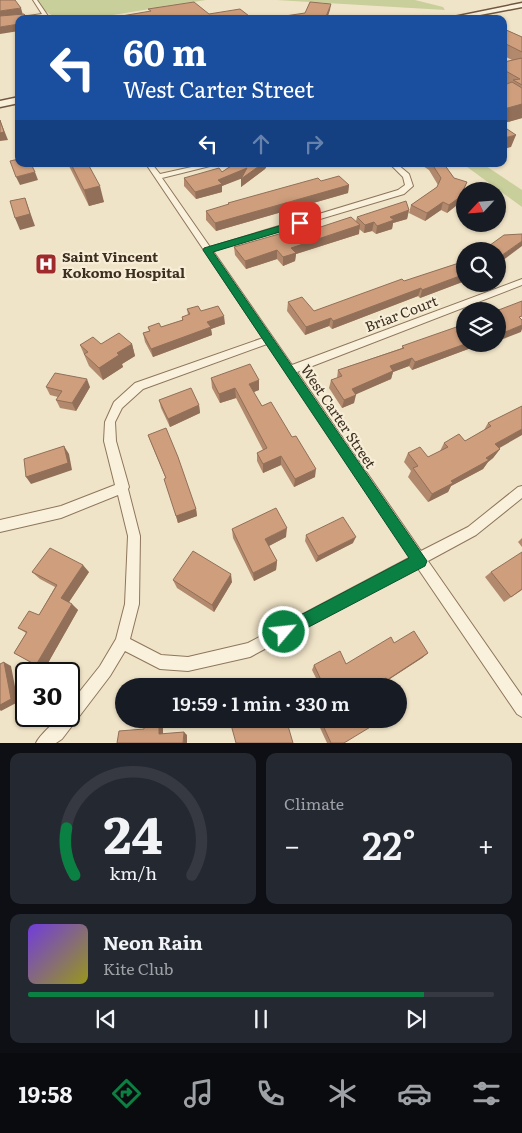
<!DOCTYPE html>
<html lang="en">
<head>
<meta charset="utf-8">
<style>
	body { margin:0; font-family:Literata,serif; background:#242831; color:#f1f3f6; height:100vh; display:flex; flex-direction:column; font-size:19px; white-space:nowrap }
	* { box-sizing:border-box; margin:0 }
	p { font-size:16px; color:#9ea1a6 }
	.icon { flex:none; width:28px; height:28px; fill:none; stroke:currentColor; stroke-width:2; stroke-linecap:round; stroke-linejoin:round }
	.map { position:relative; height:743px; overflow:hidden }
	.sheet { display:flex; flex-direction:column; gap:10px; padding:10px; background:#0d0f14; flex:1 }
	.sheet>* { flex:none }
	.top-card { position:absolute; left:15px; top:15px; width:492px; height:152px; border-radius:10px; box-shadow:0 1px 4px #0004; background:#1a4fa0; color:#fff; overflow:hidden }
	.needle { width:32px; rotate:244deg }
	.controls { position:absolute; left:456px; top:182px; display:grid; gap:10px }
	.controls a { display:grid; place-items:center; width:50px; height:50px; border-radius:50%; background:#171b24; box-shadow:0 1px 4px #0004; font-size:25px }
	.speed { position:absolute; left:15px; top:662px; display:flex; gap:10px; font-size:25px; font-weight:700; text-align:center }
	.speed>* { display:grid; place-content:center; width:65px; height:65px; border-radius:50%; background:#171b24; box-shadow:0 1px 4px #0004; line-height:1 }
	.speed .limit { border:2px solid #111; border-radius:8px; background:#fff; color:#111 }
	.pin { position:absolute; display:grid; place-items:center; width:42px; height:42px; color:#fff; margin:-21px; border-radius:10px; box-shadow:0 2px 8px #0006 }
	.me { position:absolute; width:55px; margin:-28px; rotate:62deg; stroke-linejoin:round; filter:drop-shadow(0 0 4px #0008) }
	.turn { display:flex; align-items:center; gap:18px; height:105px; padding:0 25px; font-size:22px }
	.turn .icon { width:65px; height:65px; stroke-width:2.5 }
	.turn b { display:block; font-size:35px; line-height:42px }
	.lanes { display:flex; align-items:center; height:48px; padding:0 25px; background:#0003; justify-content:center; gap:25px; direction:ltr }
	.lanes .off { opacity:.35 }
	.big { font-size:38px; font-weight:600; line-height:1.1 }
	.sheet .widget { flex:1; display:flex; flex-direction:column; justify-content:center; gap:8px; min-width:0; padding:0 18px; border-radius:10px; background:#242831 }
	.sheet .dial { align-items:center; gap:0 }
	.dial svg { height:130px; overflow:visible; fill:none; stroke:#363941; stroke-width:7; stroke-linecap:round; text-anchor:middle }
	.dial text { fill:#f1f3f6; stroke:none }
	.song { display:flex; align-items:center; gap:15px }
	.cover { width:60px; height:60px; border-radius:8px; background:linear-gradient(135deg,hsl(260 70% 55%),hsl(60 70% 35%)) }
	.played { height:5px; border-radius:2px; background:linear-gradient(90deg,#0b8043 85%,#363941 85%) }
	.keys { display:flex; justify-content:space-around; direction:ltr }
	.heat { display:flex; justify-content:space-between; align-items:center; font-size:28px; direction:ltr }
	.sheet .tiles { flex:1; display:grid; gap:10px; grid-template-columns:1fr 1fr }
	.widget:last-child { grid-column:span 2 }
	.trip { position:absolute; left:115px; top:678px; width:292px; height:50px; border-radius:25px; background:#171b24; box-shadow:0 1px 4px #0004; font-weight:600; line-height:50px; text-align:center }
	.dock { display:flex; height:80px; justify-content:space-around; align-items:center; background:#090b0e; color:#9ea1a6 }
	.dock .icon { width:35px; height:35px }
	.dock .active { color:#0b8043 }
	.dock b { font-size:22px; color:#f1f3f6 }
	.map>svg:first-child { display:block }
	.green { fill:#c9cf9b }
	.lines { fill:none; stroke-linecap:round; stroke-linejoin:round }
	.street-casing { stroke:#8d765c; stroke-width:2 }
	.secondary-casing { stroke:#6f573f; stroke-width:3 }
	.street { fill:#faf1dc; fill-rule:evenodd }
	.secondary { fill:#faf1dc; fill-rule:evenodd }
	.wall { fill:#b2896c }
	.shaded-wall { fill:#916f58 }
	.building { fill:#cf9f7d; stroke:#916f58 }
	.route { fill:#0b8043; stroke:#07532c }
	.labels { text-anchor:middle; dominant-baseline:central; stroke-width:4.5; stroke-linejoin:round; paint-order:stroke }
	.poi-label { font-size:14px; font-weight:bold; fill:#3d2e20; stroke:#f7eed8; text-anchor:start }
	.street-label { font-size:14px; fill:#3d2e20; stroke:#f7eed8 }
</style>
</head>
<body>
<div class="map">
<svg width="522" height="743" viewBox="0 0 522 743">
	<rect width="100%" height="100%" fill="#f0e4c8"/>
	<g class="green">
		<polygon points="38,0 206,0 88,19 58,19 45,11"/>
		<polygon points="276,0 415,0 443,7 445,10"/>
		<polygon points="463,164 483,164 522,190 522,207"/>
	</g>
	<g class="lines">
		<g class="street-casing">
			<g id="street">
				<polygon points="33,0 37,0 50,19 46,19 44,16 0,22 0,20 42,14"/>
				<path d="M146 164H152L160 174 205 164H215L214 165 162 178 210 247 398 190 405 185 403 177 390 164H397L409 174 413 186 404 194 213 251 292 365 522 279V285L297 372 421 551 468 527 518 487 522 486V498L476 535 428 561 522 696V717L517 714 417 567 250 657 188 671 160 669 125 651 110 676 62 739 56 743H36C40 734 53 725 59 716H69V705L100 666 116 639 125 604 128 536 118 495 61 518 0 532V520L61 506 115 485 104 441 105 422 114 402 135 383 263 338ZM267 344 411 557 248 643 188 657 161 655 130 639 139 604 140 536 128 489 129 487 116 441 115 422 122 408 143 389Z"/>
			</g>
		</g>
		<g class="secondary-casing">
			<g id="secondary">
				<polygon points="522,3 522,7 459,19 444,19"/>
				<polygon points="19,97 19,103 0,107 0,101"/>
			</g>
		</g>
		<use href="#street" class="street"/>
		<use href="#secondary" class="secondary"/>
	</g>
	<g class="wall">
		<polygon points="504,29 522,37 522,118 504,123 504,62 512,60 504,56"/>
		<polygon points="68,164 88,164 104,202 89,206"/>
		<polygon points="234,164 268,164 265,169 241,187 241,178 222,186 222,192 196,199 184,186 184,178 222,172"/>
		<polygon points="420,164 444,164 454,178 464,189 457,205 447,213 441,210 425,221 409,213 411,205 437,187 438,185 429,170"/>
		<polygon points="321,181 349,185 348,193 216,231 206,220 206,211 228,205 228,203"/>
		<polygon points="409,210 407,219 393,223 392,229 376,234 372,231 364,233 359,229 359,234 296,254 295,261 283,266 277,259 246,269 235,255 234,247 284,239 356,221 357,217"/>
		<polygon points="463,259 465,259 465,281 420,298 418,296 332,329 329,326 305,335 287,311 288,302 314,311 462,262"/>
		<polygon points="187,309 201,311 225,324 211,329 212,335 153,357 145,342 143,333 149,331 148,327 161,327 182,320 182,317 188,315"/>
		<polygon points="132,344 135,356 122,364 123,367 103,380 89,366 80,345"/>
		<polygon points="465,344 492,344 482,348 479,345 412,370 409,366 393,372 391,379 355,394 354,403 342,408 329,388 331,380 337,378 338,370 402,348 402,346"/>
		<polygon points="211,378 259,390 253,392 262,406 315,477 294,487 281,465 263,473 257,461 257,453 263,450 236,398 220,403 212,388"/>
		<polygon points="46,387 90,387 76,411 60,408 56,400 58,397 50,395"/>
		<polygon points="159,400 199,405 200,413 170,427 161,408"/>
		<polygon points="522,406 499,448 500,449 493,458 488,462 483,469 451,486 448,492 428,502 408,477 411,471 404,462 408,453 428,457 440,451 444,443 465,441 484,430 488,423"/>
		<polygon points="148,435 196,509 197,516 178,523 166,479 151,443"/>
		<polygon points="232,529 286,537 269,546 277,561 276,570 254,581 233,538"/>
		<polygon points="306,535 353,543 316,562 305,541"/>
		<polygon points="522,538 522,547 518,542"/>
		<polygon points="32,572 89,572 69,602 78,610 44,670 14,653 26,633 18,628 39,615 55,587 40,579"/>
		<polygon points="491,572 522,590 504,602 485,577"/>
		<polygon points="173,580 232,582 214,612 177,588"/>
		<polygon points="394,643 428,653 422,658 382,684 381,683 375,686 314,686 319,684 312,670 314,665 346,664"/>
		<polygon points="316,719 368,719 344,743 327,743"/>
	</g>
	<g class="shaded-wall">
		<polygon points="331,4 330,10 327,19 325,19"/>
		<polygon points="21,8 23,15 0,18 0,11"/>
		<polygon points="19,24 19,31 0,34 0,27"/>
		<polygon points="522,104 522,118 504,123 504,109"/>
		<polygon points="0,120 8,140 0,141"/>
		<polygon points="516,135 511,147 504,149 504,138"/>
		<polygon points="262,164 268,164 265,169 241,187 241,179 243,178 222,186 222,192 196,199 195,192 218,180 247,168"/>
		<polygon points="35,172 38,180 20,185 16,177"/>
		<polygon points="467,182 457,205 447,213 449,205"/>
		<polygon points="349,185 348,193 216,231 215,223"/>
		<polygon points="100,186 104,202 89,206 84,190"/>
		<polygon points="25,198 35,226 20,230 15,218"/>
		<polygon points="443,202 441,210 425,221 427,213"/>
		<polygon points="409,210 407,219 393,223 392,229 376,234 377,226 390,217"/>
		<polygon points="374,222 372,231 364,233 365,225"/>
		<polygon points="360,225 359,234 296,254 295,261 283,266 283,257 291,248"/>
		<polygon points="522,241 522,246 498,264 498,258"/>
		<polygon points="277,250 277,259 246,269 245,261"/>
		<polygon points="465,274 465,281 420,298 422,290"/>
		<polygon points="421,288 418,296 332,329 333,321"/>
		<polygon points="224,316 225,324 211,329 212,335 153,357 151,349 207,322"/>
		<polygon points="331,318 329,326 305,335 306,327"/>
		<polygon points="522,325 522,329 521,332 498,341 498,335"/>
		<polygon points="132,344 135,356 122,364 123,367 103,380 99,368 117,353"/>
		<polygon points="465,344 480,344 479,345 412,370 415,362"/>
		<polygon points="484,344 492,344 482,348"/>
		<polygon points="412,358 409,366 393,372 391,379 350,397 352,389 390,366"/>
		<polygon points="87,379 90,387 76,411 72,403"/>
		<polygon points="259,380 259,390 249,394 249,384"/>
		<polygon points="235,388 236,398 220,403 219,394"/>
		<polygon points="356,395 354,403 342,408 344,400"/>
		<polygon points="199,405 200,413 170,427 168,419"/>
		<polygon points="522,429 522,435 489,454 495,444"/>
		<polygon points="64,446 69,454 72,470 31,484 26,477"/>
		<polygon points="500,449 493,458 488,462 483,469 451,486 448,492 428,502 432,494 451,481"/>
		<polygon points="281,456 281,465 263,473 263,464"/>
		<polygon points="316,469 315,477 294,487 295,479"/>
		<polygon points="196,509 197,516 178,523 176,516"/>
		<polygon points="287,528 286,537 265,548 265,539"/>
		<polygon points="356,537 353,543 316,562 318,556"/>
		<polygon points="277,561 276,570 254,581 253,573"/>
		<polygon points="83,565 89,572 67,605 61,598"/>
		<polygon points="231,574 232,582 214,612 212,605"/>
		<polygon points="72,604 78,610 44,670 36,665"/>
		<polygon points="428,653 422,658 382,684 387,680"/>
		<polygon points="4,662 11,666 18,702 1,711 0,710 0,705"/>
		<polygon points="386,678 381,683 375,686 372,686"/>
		<polygon points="159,723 163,726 163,736 159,734"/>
		<polygon points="184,732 187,735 187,743 183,743"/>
	</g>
	<g class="building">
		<polygon points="0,0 15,0 21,8 0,11"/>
		<polygon points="194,2 209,14 240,9 253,19 104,19 151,11 148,9"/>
		<polygon points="310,2 331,4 325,19 289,19 285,16 305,13"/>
		<polygon points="24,14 28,19 19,19 19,24 0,27 0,16"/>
		<polygon points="504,29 522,37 522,52 504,43"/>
		<polygon points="522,58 522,85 513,80 520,79 504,70 504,62"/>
		<polygon points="512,82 522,88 522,104 504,109 504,85"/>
		<polygon points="0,120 4,132 0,133"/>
		<polygon points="504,127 516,135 504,138"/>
		<polygon points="19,159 19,164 31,164 35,172 16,177 10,161"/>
		<polygon points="71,164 88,164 100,186 84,190"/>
		<polygon points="234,164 262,164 241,179 247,168 218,180 222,184 195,192 184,178 219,168 222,172"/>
		<polygon points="432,164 444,164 454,178 467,182 460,197 449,205 443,202 427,213 411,205 437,187 441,178"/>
		<polygon points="339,176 349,185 215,223 206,211 229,204 228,203 318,178 321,181"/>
		<polygon points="25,198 30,214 15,218 10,201"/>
		<polygon points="406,201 409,210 390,217 394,220 377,226 374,222 365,225 357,217"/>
		<polygon points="351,217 360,225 291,248 296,253 283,257 277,250 245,261 234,247 279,234 284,239"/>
		<polygon points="522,234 522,241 498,258 498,251 486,251 489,250 486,248 504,235"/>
		<polygon points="463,259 465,259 465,274 422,290 421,288 333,321 331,318 306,327 288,302 302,297 314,311 402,279 404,281 465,261"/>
		<polygon points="522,301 522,316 519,317 522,320 522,325 498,335 498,311 496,311"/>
		<polygon points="198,306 201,311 218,306 224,316 207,322 211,327 151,349 143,333 150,331 148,327 159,323 161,327 183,320 182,317 190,314 187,309"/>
		<polygon points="465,324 465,344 415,362 412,358 390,366 393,371 352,389 356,395 344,400 331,380 342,376 338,370 404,348 402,346"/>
		<polygon points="119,333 132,344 117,353 119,355 99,368 84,354 88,352 80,345 93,337 101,344"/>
		<polygon points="250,364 259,380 249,384 262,406 271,402 292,437 296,436 316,469 295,479 281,456 263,464 257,453 267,448 235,388 219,394 211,378"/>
		<polygon points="55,373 87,379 72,403 56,400 62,391 46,387"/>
		<polygon points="191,388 199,405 168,419 159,400"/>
		<polygon points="522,406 522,429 495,444 500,449 486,458 489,460 451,481 453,483 432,494 413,468 418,466 408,453 420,447 428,457 448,447 444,443 459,434 465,441 491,426 488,423"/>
		<polygon points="166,428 178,457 196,509 176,516 164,479 166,478 148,435"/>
		<polygon points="64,446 68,463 26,477 24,459"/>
		<polygon points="276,508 287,528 265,539 277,561 253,573 232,529"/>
		<polygon points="343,517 356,537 318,556 306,535"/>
		<polygon points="50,548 83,565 61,598 72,604 36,665 14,653 27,632 18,628 29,611 39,615 57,585 32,572"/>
		<polygon points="193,551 231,574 212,605 173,580"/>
		<polygon points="522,552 522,589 511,597 491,572"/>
		<polygon points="414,631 428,653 387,680 386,678 372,686 314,686 322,682 314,665 340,651 346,664 391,637 394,643"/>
		<polygon points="4,662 11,699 0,705 0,664"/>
		<polygon points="235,719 286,719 293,743 236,743 230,721"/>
		<polygon points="320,719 368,719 372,726 344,743 331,743"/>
		<polygon points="159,723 159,734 184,732 183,743 117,743 119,731 144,729 144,724"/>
	</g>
	<polygon class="route" points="300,220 303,221 303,225 213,252 427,561 425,566 284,640 278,638 276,632 278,627 409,558 203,250 204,248"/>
	<defs>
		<g id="hospital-square" transform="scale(1.125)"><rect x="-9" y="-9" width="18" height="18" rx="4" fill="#9e2a2b" stroke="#f7eed8"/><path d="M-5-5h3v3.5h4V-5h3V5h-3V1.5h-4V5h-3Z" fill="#fff"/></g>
	</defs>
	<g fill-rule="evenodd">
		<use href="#hospital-square" x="46" y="264"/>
	</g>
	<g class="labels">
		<g class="poi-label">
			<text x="62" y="256">Saint Vincent<tspan x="62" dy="16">Kokomo Hospital</tspan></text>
		</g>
		<g class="street-label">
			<text transform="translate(401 313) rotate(-21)">Briar Court</text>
			<text transform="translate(339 416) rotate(56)">West Carter Street</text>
		</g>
	</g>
</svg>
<div class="controls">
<a><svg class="needle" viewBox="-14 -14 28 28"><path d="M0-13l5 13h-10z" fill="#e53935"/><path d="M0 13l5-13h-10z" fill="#9ea1a6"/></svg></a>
<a><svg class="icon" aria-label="search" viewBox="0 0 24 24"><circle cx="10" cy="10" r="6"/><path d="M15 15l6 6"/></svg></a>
<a><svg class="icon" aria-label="layers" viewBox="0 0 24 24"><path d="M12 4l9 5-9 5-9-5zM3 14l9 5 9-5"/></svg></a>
</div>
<div class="speed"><div class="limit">30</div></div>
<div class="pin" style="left:300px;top:223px;background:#d93025"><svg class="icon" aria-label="arrive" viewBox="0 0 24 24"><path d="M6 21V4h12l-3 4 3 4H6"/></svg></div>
<svg class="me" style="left:284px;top:632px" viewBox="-20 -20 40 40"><circle r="17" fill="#0b8043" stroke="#fff" stroke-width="3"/><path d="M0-11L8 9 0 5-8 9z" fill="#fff"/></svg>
<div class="trip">19:59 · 1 min · 330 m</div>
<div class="top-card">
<div class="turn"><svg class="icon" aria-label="left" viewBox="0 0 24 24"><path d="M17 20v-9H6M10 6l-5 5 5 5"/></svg><div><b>60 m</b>West Carter Street</div></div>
<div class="lanes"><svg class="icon" aria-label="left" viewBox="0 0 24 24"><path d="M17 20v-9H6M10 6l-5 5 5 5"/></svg><svg class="icon off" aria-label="ahead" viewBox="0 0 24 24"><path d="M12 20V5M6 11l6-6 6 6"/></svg><svg class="icon off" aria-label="right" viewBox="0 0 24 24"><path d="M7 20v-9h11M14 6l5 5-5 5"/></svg></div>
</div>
</div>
<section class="sheet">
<div class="tiles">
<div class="widget dial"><svg viewBox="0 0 100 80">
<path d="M14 69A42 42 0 1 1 86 69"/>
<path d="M14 69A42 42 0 0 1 9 40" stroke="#0b8043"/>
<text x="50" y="56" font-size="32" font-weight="700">24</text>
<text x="50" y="72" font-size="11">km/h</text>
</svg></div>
<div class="widget"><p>Climate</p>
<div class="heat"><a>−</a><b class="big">22°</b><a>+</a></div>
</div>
<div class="widget">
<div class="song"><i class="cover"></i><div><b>Neon Rain</b><p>Kite Club</p></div></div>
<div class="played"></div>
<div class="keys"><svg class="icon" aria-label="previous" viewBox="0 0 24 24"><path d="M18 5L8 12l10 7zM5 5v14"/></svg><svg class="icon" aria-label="pause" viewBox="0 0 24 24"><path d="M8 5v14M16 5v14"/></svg><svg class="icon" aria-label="next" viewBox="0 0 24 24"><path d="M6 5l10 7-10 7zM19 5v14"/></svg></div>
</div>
</div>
</section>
<nav class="dock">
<b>19:58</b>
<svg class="icon active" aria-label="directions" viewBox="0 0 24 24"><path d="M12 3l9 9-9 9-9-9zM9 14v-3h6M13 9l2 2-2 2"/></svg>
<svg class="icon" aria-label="music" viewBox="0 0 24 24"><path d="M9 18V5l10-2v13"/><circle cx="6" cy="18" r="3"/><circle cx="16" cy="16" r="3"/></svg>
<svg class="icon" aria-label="phone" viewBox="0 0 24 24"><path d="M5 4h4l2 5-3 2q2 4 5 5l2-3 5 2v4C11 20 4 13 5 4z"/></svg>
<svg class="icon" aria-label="climate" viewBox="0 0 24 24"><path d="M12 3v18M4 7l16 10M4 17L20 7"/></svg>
<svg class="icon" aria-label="car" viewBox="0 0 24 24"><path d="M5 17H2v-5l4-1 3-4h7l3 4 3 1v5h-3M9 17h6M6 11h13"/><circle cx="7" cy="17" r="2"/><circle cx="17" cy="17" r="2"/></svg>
<svg class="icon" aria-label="filters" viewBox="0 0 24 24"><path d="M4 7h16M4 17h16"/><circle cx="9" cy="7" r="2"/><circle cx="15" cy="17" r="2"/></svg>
</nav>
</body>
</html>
